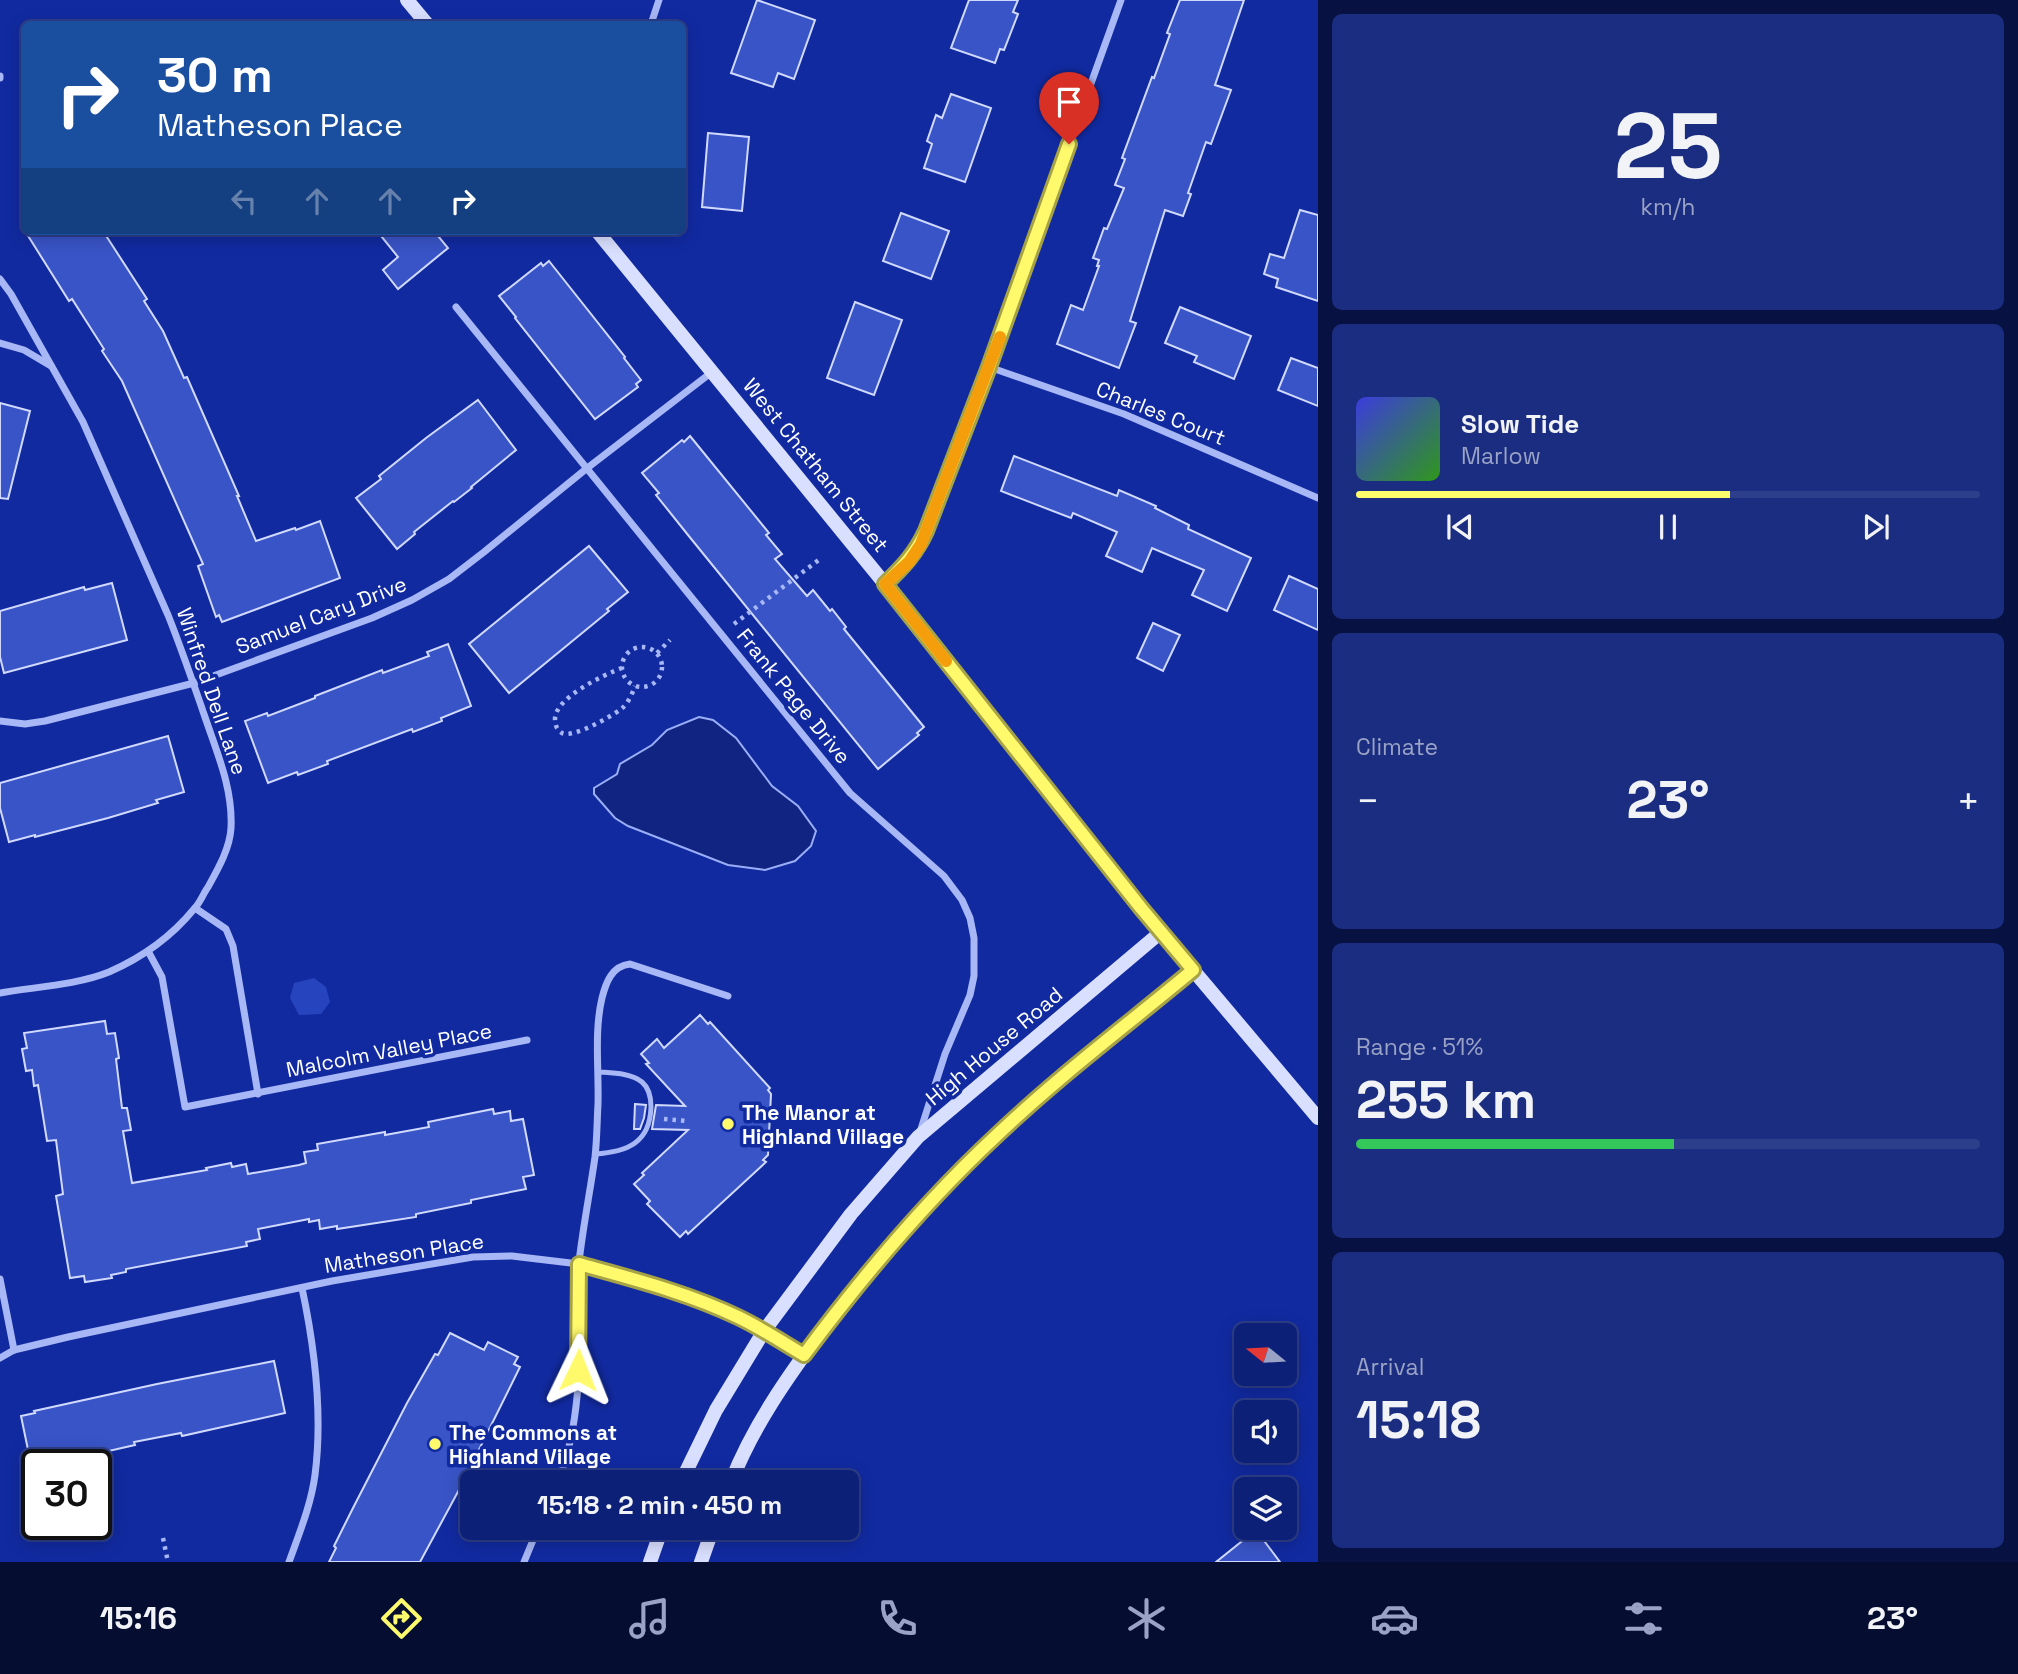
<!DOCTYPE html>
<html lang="en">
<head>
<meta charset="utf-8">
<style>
	body { margin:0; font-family:"Space Grotesk",sans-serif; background:#1b2d80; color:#f1f3f6; height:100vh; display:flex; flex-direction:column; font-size:26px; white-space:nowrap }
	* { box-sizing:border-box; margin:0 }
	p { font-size:23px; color:#9aa3c6 }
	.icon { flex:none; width:38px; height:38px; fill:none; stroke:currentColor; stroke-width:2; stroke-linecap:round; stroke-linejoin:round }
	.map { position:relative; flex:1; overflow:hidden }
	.details { display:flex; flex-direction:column; gap:14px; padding:14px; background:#071242; width:700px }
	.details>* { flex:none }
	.top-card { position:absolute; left:21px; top:21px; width:665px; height:214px; border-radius:10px; box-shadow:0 4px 18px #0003,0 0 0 2px #2d3e8a; background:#1a4fa0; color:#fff; overflow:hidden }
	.needle { width:46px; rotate:288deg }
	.controls { position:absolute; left:1234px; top:1323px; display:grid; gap:14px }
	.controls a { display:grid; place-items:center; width:63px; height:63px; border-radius:10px; background:#0d2078; box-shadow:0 4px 18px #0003,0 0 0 2px #2d3e8a; font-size:35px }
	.speed { position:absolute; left:21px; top:1449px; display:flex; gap:14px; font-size:35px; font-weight:700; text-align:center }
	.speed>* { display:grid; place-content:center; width:91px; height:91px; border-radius:50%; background:#0d2078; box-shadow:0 4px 18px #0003,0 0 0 2px #2d3e8a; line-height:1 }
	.speed .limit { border:4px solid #111; border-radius:10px; background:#fff; color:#111 }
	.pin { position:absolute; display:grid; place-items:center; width:60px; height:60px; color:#fff; margin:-72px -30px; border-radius:50% 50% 50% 0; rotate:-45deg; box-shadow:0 0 7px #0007 }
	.pin .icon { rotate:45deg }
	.me { position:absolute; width:77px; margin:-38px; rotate:2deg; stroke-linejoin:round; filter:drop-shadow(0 0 5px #0008) }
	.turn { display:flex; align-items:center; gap:24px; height:147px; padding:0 21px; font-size:32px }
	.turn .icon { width:91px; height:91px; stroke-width:2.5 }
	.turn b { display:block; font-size:49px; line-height:60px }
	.lanes { display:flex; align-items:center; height:66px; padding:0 21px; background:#0003; justify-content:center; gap:35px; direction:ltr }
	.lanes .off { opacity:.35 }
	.big { font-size:52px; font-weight:800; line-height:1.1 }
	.details .widget { flex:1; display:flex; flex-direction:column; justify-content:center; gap:10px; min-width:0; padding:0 24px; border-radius:10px; background:#1b2d80 }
	.details .dial { align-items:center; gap:0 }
	.dial b { font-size:91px; line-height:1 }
	.song { display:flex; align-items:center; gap:21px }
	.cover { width:84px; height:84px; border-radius:10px; background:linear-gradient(135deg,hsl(240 70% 55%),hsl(110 70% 35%)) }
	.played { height:7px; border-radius:4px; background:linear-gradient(90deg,#fffa6c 60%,#2d3e8a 60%) }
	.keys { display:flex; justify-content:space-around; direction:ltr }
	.heat { display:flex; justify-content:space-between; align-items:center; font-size:38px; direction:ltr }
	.charge { height:10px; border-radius:5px; background:linear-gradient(90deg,#34c759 51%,#2d3e8a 0) }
	.trip { position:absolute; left:460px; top:1470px; width:399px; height:70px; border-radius:10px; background:#0d2078; box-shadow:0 4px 18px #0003,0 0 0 2px #2d3e8a; font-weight:800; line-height:70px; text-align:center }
	.dock { display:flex; height:112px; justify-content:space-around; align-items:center; background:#050d30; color:#9aa3c6 }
	.dock .icon { width:49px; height:49px }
	.dock .active { color:#fffa6c }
	.dock b { font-size:32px; color:#f1f3f6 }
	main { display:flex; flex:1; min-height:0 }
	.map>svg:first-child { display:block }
	.green { fill:#2744bf }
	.water { fill:#112481; stroke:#9aaef8; stroke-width:2 }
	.building { fill:#3954c7; stroke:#d1dafe; stroke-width:2 }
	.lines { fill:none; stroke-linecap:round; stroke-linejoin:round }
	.path { stroke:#a8b7f5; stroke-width:4.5; stroke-dasharray:3.5 5; stroke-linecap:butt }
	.lane { stroke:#a8b7f5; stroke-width:5 }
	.street { stroke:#a8b7f5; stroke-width:7 }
	.secondary { stroke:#d9dffe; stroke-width:14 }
	.route-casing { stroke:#a6a246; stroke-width:18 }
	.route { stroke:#fffa6c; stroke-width:12 }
	.slow { stroke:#f59e0b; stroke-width:12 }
	.poi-dot { fill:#fffa6c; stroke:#112aa0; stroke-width:2.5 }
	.labels { text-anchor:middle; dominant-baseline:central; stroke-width:7; stroke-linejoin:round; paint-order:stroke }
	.street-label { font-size:21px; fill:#fff; stroke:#112aa0 }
	.poi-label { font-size:21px; font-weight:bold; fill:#fff; stroke:#112aa0; text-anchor:start }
</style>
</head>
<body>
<main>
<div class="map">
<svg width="1318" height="1562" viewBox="0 0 1318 1562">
	<rect width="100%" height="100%" fill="#112aa0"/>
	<polygon class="green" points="314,978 326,987 330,1002 321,1014 299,1015 290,998 294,983"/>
	<polygon class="water" points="699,717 713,720 736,738 772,786 798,806 816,831 811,846 795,861 765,870 728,865 628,826 615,818 594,794 594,788 617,774 620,764 652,745 667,730"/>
	<g class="building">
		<polygon points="757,0 815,20 794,79 778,73 773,87 731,73"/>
		<polygon points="969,0 1018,0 1013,12 1018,14 1004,50 1000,49 995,63 951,48"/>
		<polygon points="1180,0 1244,0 1215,85 1231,90 1211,144 1206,142 1188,193 1191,194 1183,216 1165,210 1130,321 1136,323 1119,368 1057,344 1071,305 1083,310 1099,266 1097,266 1099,260 1093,258 1104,228 1107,229 1124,188 1115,185 1125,159 1122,158 1152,77 1154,78 1170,34 1167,33"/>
		<polygon points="951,94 991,108 965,182 924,168 932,144 927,141 936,115 942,118"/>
		<polygon points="708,133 749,137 742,211 702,207"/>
		<polygon points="1300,210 1318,215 1318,301 1276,287 1278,279 1264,274 1270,254 1284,258"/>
		<polygon points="901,213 949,231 931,279 883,261"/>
		<polygon points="25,231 103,231 147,299 144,301 163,331 184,378 187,377 239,496 237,496 256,541 295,528 296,530 320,521 340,578 222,622 219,615 216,617 198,566 203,564 122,381 102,351 104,349 72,299 69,301"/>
		<polygon points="377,231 434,231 448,248 398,289 383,270 398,257"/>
		<polygon points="549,261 625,357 624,358 641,380 636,384 638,387 595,419 515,318 516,317 499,296 541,263 543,266"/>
		<polygon points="855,302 902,320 874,395 827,378"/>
		<polygon points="1180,307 1251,336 1234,379 1194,362 1197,356 1165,343"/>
		<polygon points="1291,358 1318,368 1318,406 1278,390"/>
		<polygon points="478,400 516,450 471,487 472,488 454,502 453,501 414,532 415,534 397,549 356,498 381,479 379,476 426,438"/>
		<polygon points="0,403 30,411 8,499 0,498"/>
		<polygon points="690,436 769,533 766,535 782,554 775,559 807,596 813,590 830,611 832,609 846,627 844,629 924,727 917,733 919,735 878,769 688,535 656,495 659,493 642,473 682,440 684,442"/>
		<polygon points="1014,456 1117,496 1119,490 1156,506 1155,508 1189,525 1188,529 1251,558 1227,611 1192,595 1204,570 1152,548 1142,572 1106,556 1117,532 1073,513 1071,518 1001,491"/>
		<polygon points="589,546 628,592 607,609 609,611 509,693 469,644"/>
		<polygon points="1289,576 1318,589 1318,630 1274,610"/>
		<polygon points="112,583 127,640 4,673 0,657 0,611 84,587 85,590"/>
		<polygon points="1153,623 1180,635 1163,671 1137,658"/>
		<polygon points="448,644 471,706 441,718 442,721 413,732 412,729 327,761 328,764 298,775 297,772 268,783 245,721 267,713 268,716 315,698 315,696 382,670 383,673 429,656 427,652"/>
		<polygon points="168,736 184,792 156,800 158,803 108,818 35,837 35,835 9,842 0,808 0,783"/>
		<polygon points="700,1015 708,1024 710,1022 770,1088 768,1090 771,1094 768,1155 763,1160 766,1162 688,1234 686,1231 680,1237 647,1204 650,1201 634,1184 644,1175 642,1173 688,1130 652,1129 656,1105 685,1106 646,1064 649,1063 641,1054 657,1039 664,1048"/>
		<polygon points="105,1021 107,1034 115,1033 119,1058 116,1059 122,1108 127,1108 131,1130 123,1131 132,1183 207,1170 206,1168 231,1163 232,1167 246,1164 248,1174 299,1165 306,1163 304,1152 318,1150 317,1144 385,1132 385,1135 429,1127 428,1122 493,1109 494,1114 510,1111 511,1121 523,1119 534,1175 523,1177 526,1189 471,1200 471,1203 416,1214 416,1217 337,1229 337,1226 320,1229 319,1220 309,1222 309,1219 258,1229 260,1239 246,1242 247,1246 126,1269 126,1272 111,1275 112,1278 85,1282 84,1276 70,1278 56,1196 63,1194 56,1140 47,1141 38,1085 34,1086 32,1070 26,1071 22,1049 27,1048 24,1033"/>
		<polygon points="635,1104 646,1105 644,1118 640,1129 634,1129"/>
		<polygon points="450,1333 484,1350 488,1342 518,1357 514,1364 520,1367 460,1488 420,1562 329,1562 336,1548 334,1546 353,1508 407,1403 435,1354 438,1355"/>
		<polygon points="274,1361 285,1413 182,1436 181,1433 134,1442 135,1445 69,1460 69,1465 37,1465 33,1474 21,1416 35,1413 34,1411 157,1384"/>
		<polygon points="1256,1530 1280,1562 1216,1562"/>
	</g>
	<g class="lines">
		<g class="path">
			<polyline points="734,624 820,559"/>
			<circle cx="642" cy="667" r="20"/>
			<polyline points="657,653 670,640"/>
			<path d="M622 668C603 675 555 698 555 719 555 725 557 730 562 733 572 739 612 716 621 709 628 704 632 694 635 686"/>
			<polyline points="664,1119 687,1121"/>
			<polyline points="163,1538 168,1562"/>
		</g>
		<path class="lane" d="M595 1154C627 1152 650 1143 651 1107 651 1098 649 1088 642 1082 631 1073 613 1073 599 1072"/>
		<g class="street">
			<polyline points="651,24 659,0"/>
			<polyline points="0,78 0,76"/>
			<path d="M0 279 11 294 83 422 168 615C182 650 194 685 206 720 218 755 233 790 231 828 230 848 218 869 208 887 203 894 200 903 194 909 172 936 141 958 109 972 77 985 34 987 0 993"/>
			<polyline points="456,307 850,793 944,876 962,900 970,918 974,938 974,976 970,995 945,1054 920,1132"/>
			<polyline points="0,343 24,350 51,366"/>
			<polyline points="989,367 1124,414 1318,498"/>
			<path d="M885 584C903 567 916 553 926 531L989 367 1121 0"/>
			<polyline points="0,721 25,724 45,721 194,683 372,618 412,600 449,579 484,552 586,469 712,372"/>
			<polyline points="195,908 226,929 233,946 258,1094"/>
			<polyline points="148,951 162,977 185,1107 527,1040"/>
			<polyline points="0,1279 14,1350"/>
			<polyline points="0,1358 14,1350 68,1337 332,1281 473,1257 512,1256 579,1264 645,1282 689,1297 736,1317 764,1331 804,1355"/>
			<path d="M558 1482C580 1426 580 1364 580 1304 580 1290 578 1276 579 1262 583 1227 590 1192 595 1157 597 1140 597 1122 598 1104 599 1070 594 1031 602 998 606 982 612 966 630 964L728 996"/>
			<path d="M289 1562C299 1534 311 1505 315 1475 323 1413 315 1349 302 1288"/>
			<polyline points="524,1562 538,1528"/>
		</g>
		<g class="secondary">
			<polyline points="407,0 427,24"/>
			<polyline points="597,231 885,584 1161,932 1318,1118"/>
			<polyline points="681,1482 716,1410 764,1331 851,1214 918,1137 1161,932"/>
			<path d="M731 1482C753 1426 788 1376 824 1328 876 1259 934 1193 997 1134 1060 1076 1128 1024 1193 970"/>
			<polyline points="650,1562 662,1528"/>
			<polyline points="701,1562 713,1528"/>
		</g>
	</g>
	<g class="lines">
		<g class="route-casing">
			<path id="route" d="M578 1370 579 1264C633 1279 688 1293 738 1317 761 1328 782 1342 804 1355 862 1277 925 1202 997 1135 1059 1076 1127 1025 1193 970L1141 908 885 584C903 567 916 553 926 531L989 367 1069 144"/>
		</g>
		<use href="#route" class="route"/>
		<polyline class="slow" points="946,661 885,584 909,562 921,544 1000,337"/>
	</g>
	<g class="poi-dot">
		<circle cx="728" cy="1124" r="7"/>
		<circle cx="435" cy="1444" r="7"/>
	</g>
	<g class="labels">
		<g class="street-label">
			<text transform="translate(1161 413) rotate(22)">Charles Court</text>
			<text transform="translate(816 465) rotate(51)">West Chatham Street</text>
			<text transform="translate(321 615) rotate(-21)">Samuel Cary Drive</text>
			<text transform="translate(212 691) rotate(71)">Winfred Dell Lane</text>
			<text transform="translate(794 696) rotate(51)">Frank Page Drive</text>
			<text transform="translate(994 1046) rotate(-40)">High House Road</text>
			<text transform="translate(389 1050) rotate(-11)">Malcolm Valley Place</text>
			<text transform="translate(404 1253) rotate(-9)">Matheson Place</text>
		</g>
		<g class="poi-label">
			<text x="742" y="1112">The Manor at<tspan x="742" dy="24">Highland Village</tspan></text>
			<text x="449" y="1432">The Commons at<tspan x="449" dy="24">Highland Village</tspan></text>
		</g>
	</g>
</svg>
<div class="controls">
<a><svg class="needle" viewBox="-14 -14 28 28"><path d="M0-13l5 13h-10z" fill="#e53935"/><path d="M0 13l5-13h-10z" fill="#9aa3c6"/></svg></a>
<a><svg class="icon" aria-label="sound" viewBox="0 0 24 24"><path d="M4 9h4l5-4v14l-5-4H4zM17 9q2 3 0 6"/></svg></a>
<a><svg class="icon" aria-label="layers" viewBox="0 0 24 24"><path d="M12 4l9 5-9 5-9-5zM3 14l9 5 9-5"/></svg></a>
</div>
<div class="speed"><div class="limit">30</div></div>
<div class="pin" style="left:1069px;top:144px;background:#d93025"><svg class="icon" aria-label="arrive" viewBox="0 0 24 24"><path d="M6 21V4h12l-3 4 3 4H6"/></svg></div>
<svg class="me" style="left:578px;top:1370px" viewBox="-20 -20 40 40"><path d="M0-17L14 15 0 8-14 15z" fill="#fffa6c" stroke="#fff" stroke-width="4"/></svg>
<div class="trip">15:18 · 2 min · 450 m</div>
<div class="top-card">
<div class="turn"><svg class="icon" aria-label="right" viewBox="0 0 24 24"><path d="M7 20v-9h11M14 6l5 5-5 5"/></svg><div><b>30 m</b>Matheson Place</div></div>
<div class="lanes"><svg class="icon off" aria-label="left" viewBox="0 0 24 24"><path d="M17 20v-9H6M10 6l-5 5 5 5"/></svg><svg class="icon off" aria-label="ahead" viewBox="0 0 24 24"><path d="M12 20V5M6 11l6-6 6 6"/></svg><svg class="icon off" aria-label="ahead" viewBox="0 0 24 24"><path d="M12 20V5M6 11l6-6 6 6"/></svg><svg class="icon" aria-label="right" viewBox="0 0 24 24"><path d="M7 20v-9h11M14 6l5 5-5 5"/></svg></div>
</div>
</div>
<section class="details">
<div class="widget dial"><b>25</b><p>km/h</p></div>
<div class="widget">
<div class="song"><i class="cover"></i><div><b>Slow Tide</b><p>Marlow</p></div></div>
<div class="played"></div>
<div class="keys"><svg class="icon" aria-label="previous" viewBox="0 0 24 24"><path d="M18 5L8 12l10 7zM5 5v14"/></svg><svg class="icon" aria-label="pause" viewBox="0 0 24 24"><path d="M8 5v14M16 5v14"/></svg><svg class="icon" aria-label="next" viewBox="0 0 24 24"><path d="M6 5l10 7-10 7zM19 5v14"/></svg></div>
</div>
<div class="widget"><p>Climate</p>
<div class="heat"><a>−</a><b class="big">23°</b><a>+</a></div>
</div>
<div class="widget"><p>Range · 51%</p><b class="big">255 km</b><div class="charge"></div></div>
<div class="widget"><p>Arrival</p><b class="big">15:18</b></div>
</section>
</main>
<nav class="dock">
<b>15:16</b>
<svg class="icon active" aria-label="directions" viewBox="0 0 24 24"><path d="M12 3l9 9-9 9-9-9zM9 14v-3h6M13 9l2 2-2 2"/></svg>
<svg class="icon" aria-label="music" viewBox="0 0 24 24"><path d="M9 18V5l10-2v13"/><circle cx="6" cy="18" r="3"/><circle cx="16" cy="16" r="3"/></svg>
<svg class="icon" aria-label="phone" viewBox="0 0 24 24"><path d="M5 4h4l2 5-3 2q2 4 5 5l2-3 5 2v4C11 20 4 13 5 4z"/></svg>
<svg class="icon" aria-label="climate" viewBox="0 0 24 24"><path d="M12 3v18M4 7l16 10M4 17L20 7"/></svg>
<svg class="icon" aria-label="car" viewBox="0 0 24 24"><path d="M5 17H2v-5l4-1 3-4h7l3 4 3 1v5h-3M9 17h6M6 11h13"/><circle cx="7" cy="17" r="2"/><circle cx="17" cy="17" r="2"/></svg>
<svg class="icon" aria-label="filters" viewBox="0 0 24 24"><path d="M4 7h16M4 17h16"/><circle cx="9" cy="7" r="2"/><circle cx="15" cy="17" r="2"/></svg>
<b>23°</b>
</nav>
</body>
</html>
